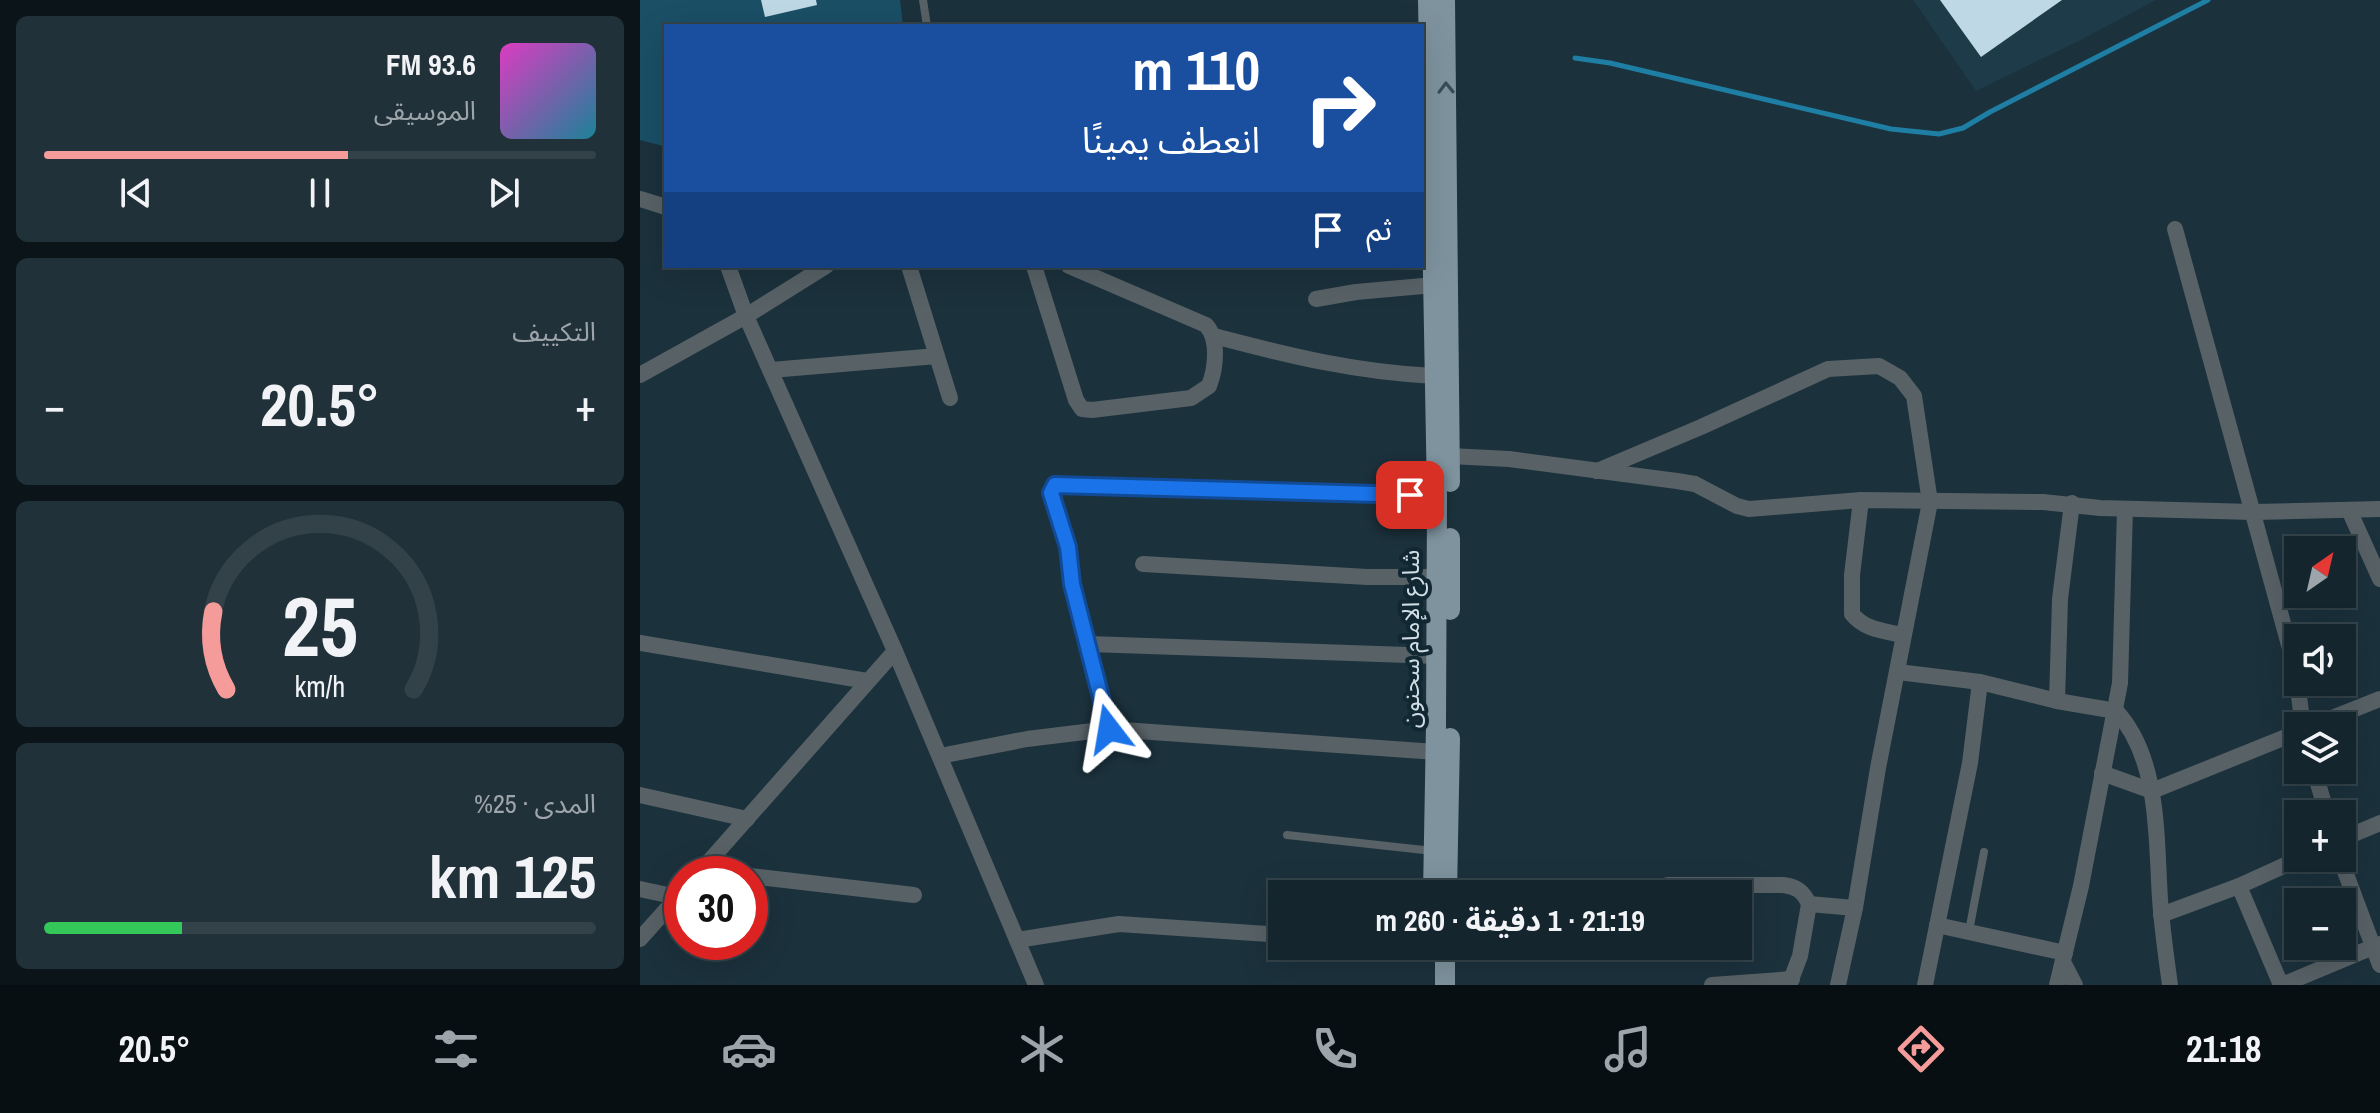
<!DOCTYPE html>
<html lang="ar">
<head>
<meta charset="utf-8">
<style>
	body { margin:0; font-family:"Archivo Narrow","Noto Sans Arabic",sans-serif; background:#213139; color:#f1f3f6; direction:rtl; height:100vh; display:flex; flex-direction:column; font-size:30px; white-space:nowrap }
	* { box-sizing:border-box; margin:0 }
	p { font-size:26px; color:#9da5aa }
	.icon { flex:none; width:44px; height:44px; fill:none; stroke:currentColor; stroke-width:2; stroke-linecap:round; stroke-linejoin:round }
	.map { position:relative; flex:1; overflow:hidden; direction:ltr }
	.panel { display:flex; flex-direction:column; gap:16px; padding:16px; background:#0b1419; width:640px }
	.panel>* { flex:none }
	.banner { position:absolute; left:24px; top:24px; width:760px; height:244px; border-radius:0px; box-shadow:0 8px 32px #0002,0 0 0 2px #334249; direction:rtl; background:#1a4fa0; color:#fff; overflow:hidden }
	.needle { width:52px; rotate:34deg }
	.tools { position:absolute; left:1644px; top:536px; display:grid; gap:16px }
	.tools a { display:grid; place-items:center; width:72px; height:72px; border-radius:0px; background:#14252d; box-shadow:0 8px 32px #0002,0 0 0 2px #334249; font-size:40px }
	.speed { position:absolute; left:24px; top:856px; display:flex; gap:16px; font-size:40px; font-weight:700; text-align:center }
	.speed>* { display:grid; place-content:center; width:104px; height:104px; border-radius:50%; background:#14252d; box-shadow:0 8px 32px #0002,0 0 0 2px #334249; line-height:1 }
	.speed .limit { border:12px solid #d22; background:#fff; color:#111 }
	.pin { position:absolute; display:grid; place-items:center; width:68px; height:68px; color:#fff; margin:-34px; border-radius:16px; box-shadow:0 4px 12px #0006 }
	.me { position:absolute; width:88px; margin:-44px; rotate:346deg; stroke-linejoin:round; filter:drop-shadow(0 0 6px #0008) }
	.turn { display:flex; align-items:center; gap:28px; height:168px; padding:0 32px; font-size:36px }
	.turn .icon { width:104px; height:104px; stroke-width:2.5 }
	.turn b { display:block; font-size:56px; line-height:68px }
	.then { display:flex; align-items:center; height:76px; padding:0 32px; background:#0003; gap:16px; font-size:30px }
	.big { font-size:60px; font-weight:700; line-height:1.1 }
	.panel .widget { flex:1; display:flex; flex-direction:column; justify-content:center; gap:12px; min-width:0; padding:0 28px; border-radius:12px; background:#213139 }
	.panel .dial { align-items:center; gap:0 }
	.dial svg { height:208px; overflow:visible; fill:none; stroke:#334249; stroke-width:7; stroke-linecap:round; text-anchor:middle }
	.dial text { fill:#f1f3f6; stroke:none }
	.song { display:flex; align-items:center; gap:24px }
	.cover { width:96px; height:96px; border-radius:12px; background:linear-gradient(135deg,hsl(310 70% 55%),hsl(190 70% 35%)) }
	.played { height:8px; border-radius:4px; background:linear-gradient(90deg,#f59b9a 55%,#334249 55%) }
	.keys { display:flex; justify-content:space-around; direction:ltr }
	.heat { display:flex; justify-content:space-between; align-items:center; font-size:44px; direction:ltr }
	.charge { height:12px; border-radius:6px; background:linear-gradient(90deg,#34c759 25%,#334249 0) }
	.trip { position:absolute; left:628px; top:880px; width:484px; height:80px; border-radius:0px; background:#14252d; box-shadow:0 8px 32px #0002,0 0 0 2px #334249; font-weight:700; line-height:80px; text-align:center; direction:rtl }
	.menu { display:flex; height:128px; justify-content:space-around; align-items:center; background:#080f12; color:#9da5aa }
	.menu .icon { width:56px; height:56px }
	.menu .on { color:#f59b9a }
	.menu b { font-size:36px; color:#f1f3f6 }
	main { display:flex; flex:1; min-height:0 }
	.map>svg:first-child { display:block }
	.built { fill:#1d3b49 }
	.green { fill:#1a4f66 }
	.lines { fill:none; stroke-linecap:round; stroke-linejoin:round }
	.stream { stroke:#1f7ea4; stroke-width:5 }
	.building { fill:#bed8e6 }
	.service { stroke:#576166; stroke-width:8 }
	.minor { stroke:#576166; stroke-width:16 }
	.primary { stroke:#7e939e; stroke-width:20 }
	.oneway { stroke:#374d58 }
	.route-casing { stroke:#114b97; stroke-width:20 }
	.route { stroke:#1a73e8; stroke-width:14 }
	.labels { text-anchor:middle; dominant-baseline:central; stroke-width:8; stroke-linejoin:round; paint-order:stroke }
	.street-label { font-size:24px; fill:#d0dde4; stroke:#112732 }
</style>
</head>
<body>
<main>
<div class="map">
<svg width="1740" height="985" viewBox="0 0 1740 985">
	<rect width="100%" height="100%" fill="#1b313c"/>
	<polygon class="built" points="1273,0 1516,0 1439,41 1336,91"/>
	<polygon class="green" points="0,0 260,0 263,26 26,26 26,144 23,146 0,140"/>
	<g class="lines">
		<polyline class="stream" points="935,58 970,63 1251,129 1299,134 1323,128 1350,112 1568,0"/>
	</g>
	<g class="building">
		<polygon points="121,0 176,0 177,5 125,17"/>
		<polygon points="1300,0 1422,0 1341,57"/>
	</g>
	<g class="lines">
		<g class="service">
			<polyline points="283,0 287,26"/>
			<polyline points="647,835 793,851"/>
			<polyline points="1329,931 1344,852"/>
		</g>
		<g class="minor">
			<polyline points="0,199 26,207"/>
			<polyline points="1535,229 1655,667 1663,726"/>
			<polyline points="88,266 106,316 255,651 396,985"/>
			<polyline points="269,266 310,398"/>
			<path d="M394 266 436 400 442 409 452 410 551 398 569 386C576 368 579 339 566 325L429 266"/>
			<polyline points="676,299 716,292 805,284"/>
			<path d="M574 336C650 356 715 372 794 376"/>
			<polyline points="131,370 297,356"/>
			<polyline points="0,375 106,316 186,266"/>
			<polyline points="810,456 869,459 1037,481 1055,484 1097,506 1109,509 1221,500 1403,502 1460,508 1614,512 1740,509"/>
			<polyline points="957,471 1061,427 1188,369 1239,366 1260,378 1274,396 1290,502 1238,768 1215,908"/>
			<path d="M1221 500 1212 575V614C1225 630 1244 631 1263 635"/>
			<polyline points="1709,510 1740,579"/>
			<polyline points="503,564 727,577 796,577"/>
			<polyline points="0,643 227,681"/>
			<polyline points="449,644 797,656"/>
			<path d="M1258 672 1340 682 1417 701 1476 711C1520 758 1516 839 1520 899 1522 928 1526 956 1530 985"/>
			<polyline points="1417,701 1420,599 1432,503"/>
			<polyline points="1672,726 1740,699"/>
			<polyline points="469,729 432,584 428,547 411,493 415,485 797,496"/>
			<polyline points="300,756 387,739 469,729 796,752"/>
			<polyline points="1674,770 1687,814"/>
			<polyline points="1462,773 1512,791 1658,732"/>
			<polyline points="0,795 107,819"/>
			<polyline points="1702,839 1740,823"/>
			<polyline points="1700,858 1740,965"/>
			<polyline points="62,870 95,874"/>
			<polyline points="58,874 255,651"/>
			<polyline points="110,876 274,895"/>
			<path d="M1028 885H1143C1157 887 1163 891 1169 904L1160 956 1149 985"/>
			<polyline points="1599,886 1641,985"/>
			<polyline points="0,889 37,897"/>
			<polyline points="1169,904 1215,908 1198,985"/>
			<polyline points="1521,915 1599,886 1661,858"/>
			<polyline points="1297,925 1425,953"/>
			<polyline points="0,939 42,892"/>
			<polyline points="377,940 479,924 642,935"/>
			<polyline points="1423,962 1435,985"/>
			<polyline points="1072,985 1152,979"/>
			<polyline points="1285,985 1330,763 1340,682"/>
			<polyline points="1417,985 1441,886 1480,683 1485,509"/>
			<polyline points="1642,985 1740,944"/>
		</g>
		<g class="primary">
			<polyline points="788,0 797,496 796,726 793,894"/>
			<polyline points="805,0 810,482"/>
			<polyline points="810,610 810,538"/>
			<polyline points="807,894 810,738"/>
			<polyline points="805,985 805,946"/>
		</g>
	</g>
	<defs><path id="oneway-chevron" d="M-2-3.5L2.5 0L-2 3.5" fill="none" stroke-width="1.6" stroke-linecap="round" stroke-linejoin="round" transform="scale(2)"/></defs>
	<use class="oneway" href="#oneway-chevron" transform="translate(806 88) rotate(-91)"/>
	<g class="lines">
		<g class="route-casing">
			<polyline id="route" points="469,729 432,584 428,547 411,493 415,485 770,495"/>
		</g>
		<use href="#route" class="route"/>
	</g>
	<g class="labels">
		<g class="street-label">
			<text transform="translate(770 639) rotate(-90)">شارع الإمام سحنون</text>
		</g>
	</g>
</svg>
<div class="tools">
<a><svg class="needle" viewBox="-14 -14 28 28"><path d="M0-13l5 13h-10z" fill="#e53935"/><path d="M0 13l5-13h-10z" fill="#9da5aa"/></svg></a>
<a><svg class="icon" aria-label="sound" viewBox="0 0 24 24"><path d="M4 9h4l5-4v14l-5-4H4zM17 9q2 3 0 6"/></svg></a>
<a><svg class="icon" aria-label="layers" viewBox="0 0 24 24"><path d="M12 4l9 5-9 5-9-5zM3 14l9 5 9-5"/></svg></a>
<a>+</a>
<a>−</a>
</div>
<div class="speed"><div class="limit">30</div></div>
<div class="pin" style="left:770px;top:495px;background:#d93025"><svg class="icon" aria-label="arrive" viewBox="0 0 24 24"><path d="M6 21V4h12l-3 4 3 4H6"/></svg></div>
<svg class="me" style="left:469px;top:729px" viewBox="-20 -20 40 40"><path d="M0-17L14 15 0 8-14 15z" fill="#1a73e8" stroke="#fff" stroke-width="4"/></svg>
<div class="trip">21:19 · 1 دقيقة · 260 m</div>
<div class="banner">
<div class="turn"><svg class="icon" aria-label="right" viewBox="0 0 24 24"><path d="M7 20v-9h11M14 6l5 5-5 5"/></svg><div><b>110 m</b>انعطف يمينًا</div></div>
<div class="then">ثم<svg class="icon" aria-label="arrive" viewBox="0 0 24 24"><path d="M6 21V4h12l-3 4 3 4H6"/></svg></div>
</div>
</div>
<section class="panel">
<div class="widget">
<div class="song"><i class="cover"></i><div><b>93.6 FM</b><p>الموسيقى</p></div></div>
<div class="played"></div>
<div class="keys"><svg class="icon" aria-label="previous" viewBox="0 0 24 24"><path d="M18 5L8 12l10 7zM5 5v14"/></svg><svg class="icon" aria-label="pause" viewBox="0 0 24 24"><path d="M8 5v14M16 5v14"/></svg><svg class="icon" aria-label="next" viewBox="0 0 24 24"><path d="M6 5l10 7-10 7zM19 5v14"/></svg></div>
</div>
<div class="widget"><p>التكييف</p>
<div class="heat"><a>−</a><b class="big">20.5°</b><a>+</a></div>
</div>
<div class="widget dial"><svg viewBox="0 0 100 80">
<path d="M14 69A42 42 0 1 1 86 69"/>
<path d="M14 69A42 42 0 0 1 9 39" stroke="#f59b9a"/>
<text x="50" y="56" font-size="32" font-weight="700">25</text>
<text x="50" y="72" font-size="11">km/h</text>
</svg></div>
<div class="widget"><p>المدى · 25%</p><b class="big">125 km</b><div class="charge"></div></div>
</section>
</main>
<nav class="menu">
<b>21:18</b>
<svg class="icon on" aria-label="directions" viewBox="0 0 24 24"><path d="M12 3l9 9-9 9-9-9zM9 14v-3h6M13 9l2 2-2 2"/></svg>
<svg class="icon" aria-label="music" viewBox="0 0 24 24"><path d="M9 18V5l10-2v13"/><circle cx="6" cy="18" r="3"/><circle cx="16" cy="16" r="3"/></svg>
<svg class="icon" aria-label="phone" viewBox="0 0 24 24"><path d="M5 4h4l2 5-3 2q2 4 5 5l2-3 5 2v4C11 20 4 13 5 4z"/></svg>
<svg class="icon" aria-label="climate" viewBox="0 0 24 24"><path d="M12 3v18M4 7l16 10M4 17L20 7"/></svg>
<svg class="icon" aria-label="car" viewBox="0 0 24 24"><path d="M5 17H2v-5l4-1 3-4h7l3 4 3 1v5h-3M9 17h6M6 11h13"/><circle cx="7" cy="17" r="2"/><circle cx="17" cy="17" r="2"/></svg>
<svg class="icon" aria-label="filters" viewBox="0 0 24 24"><path d="M4 7h16M4 17h16"/><circle cx="9" cy="7" r="2"/><circle cx="15" cy="17" r="2"/></svg>
<b>20.5°</b>
</nav>
</body>
</html>
